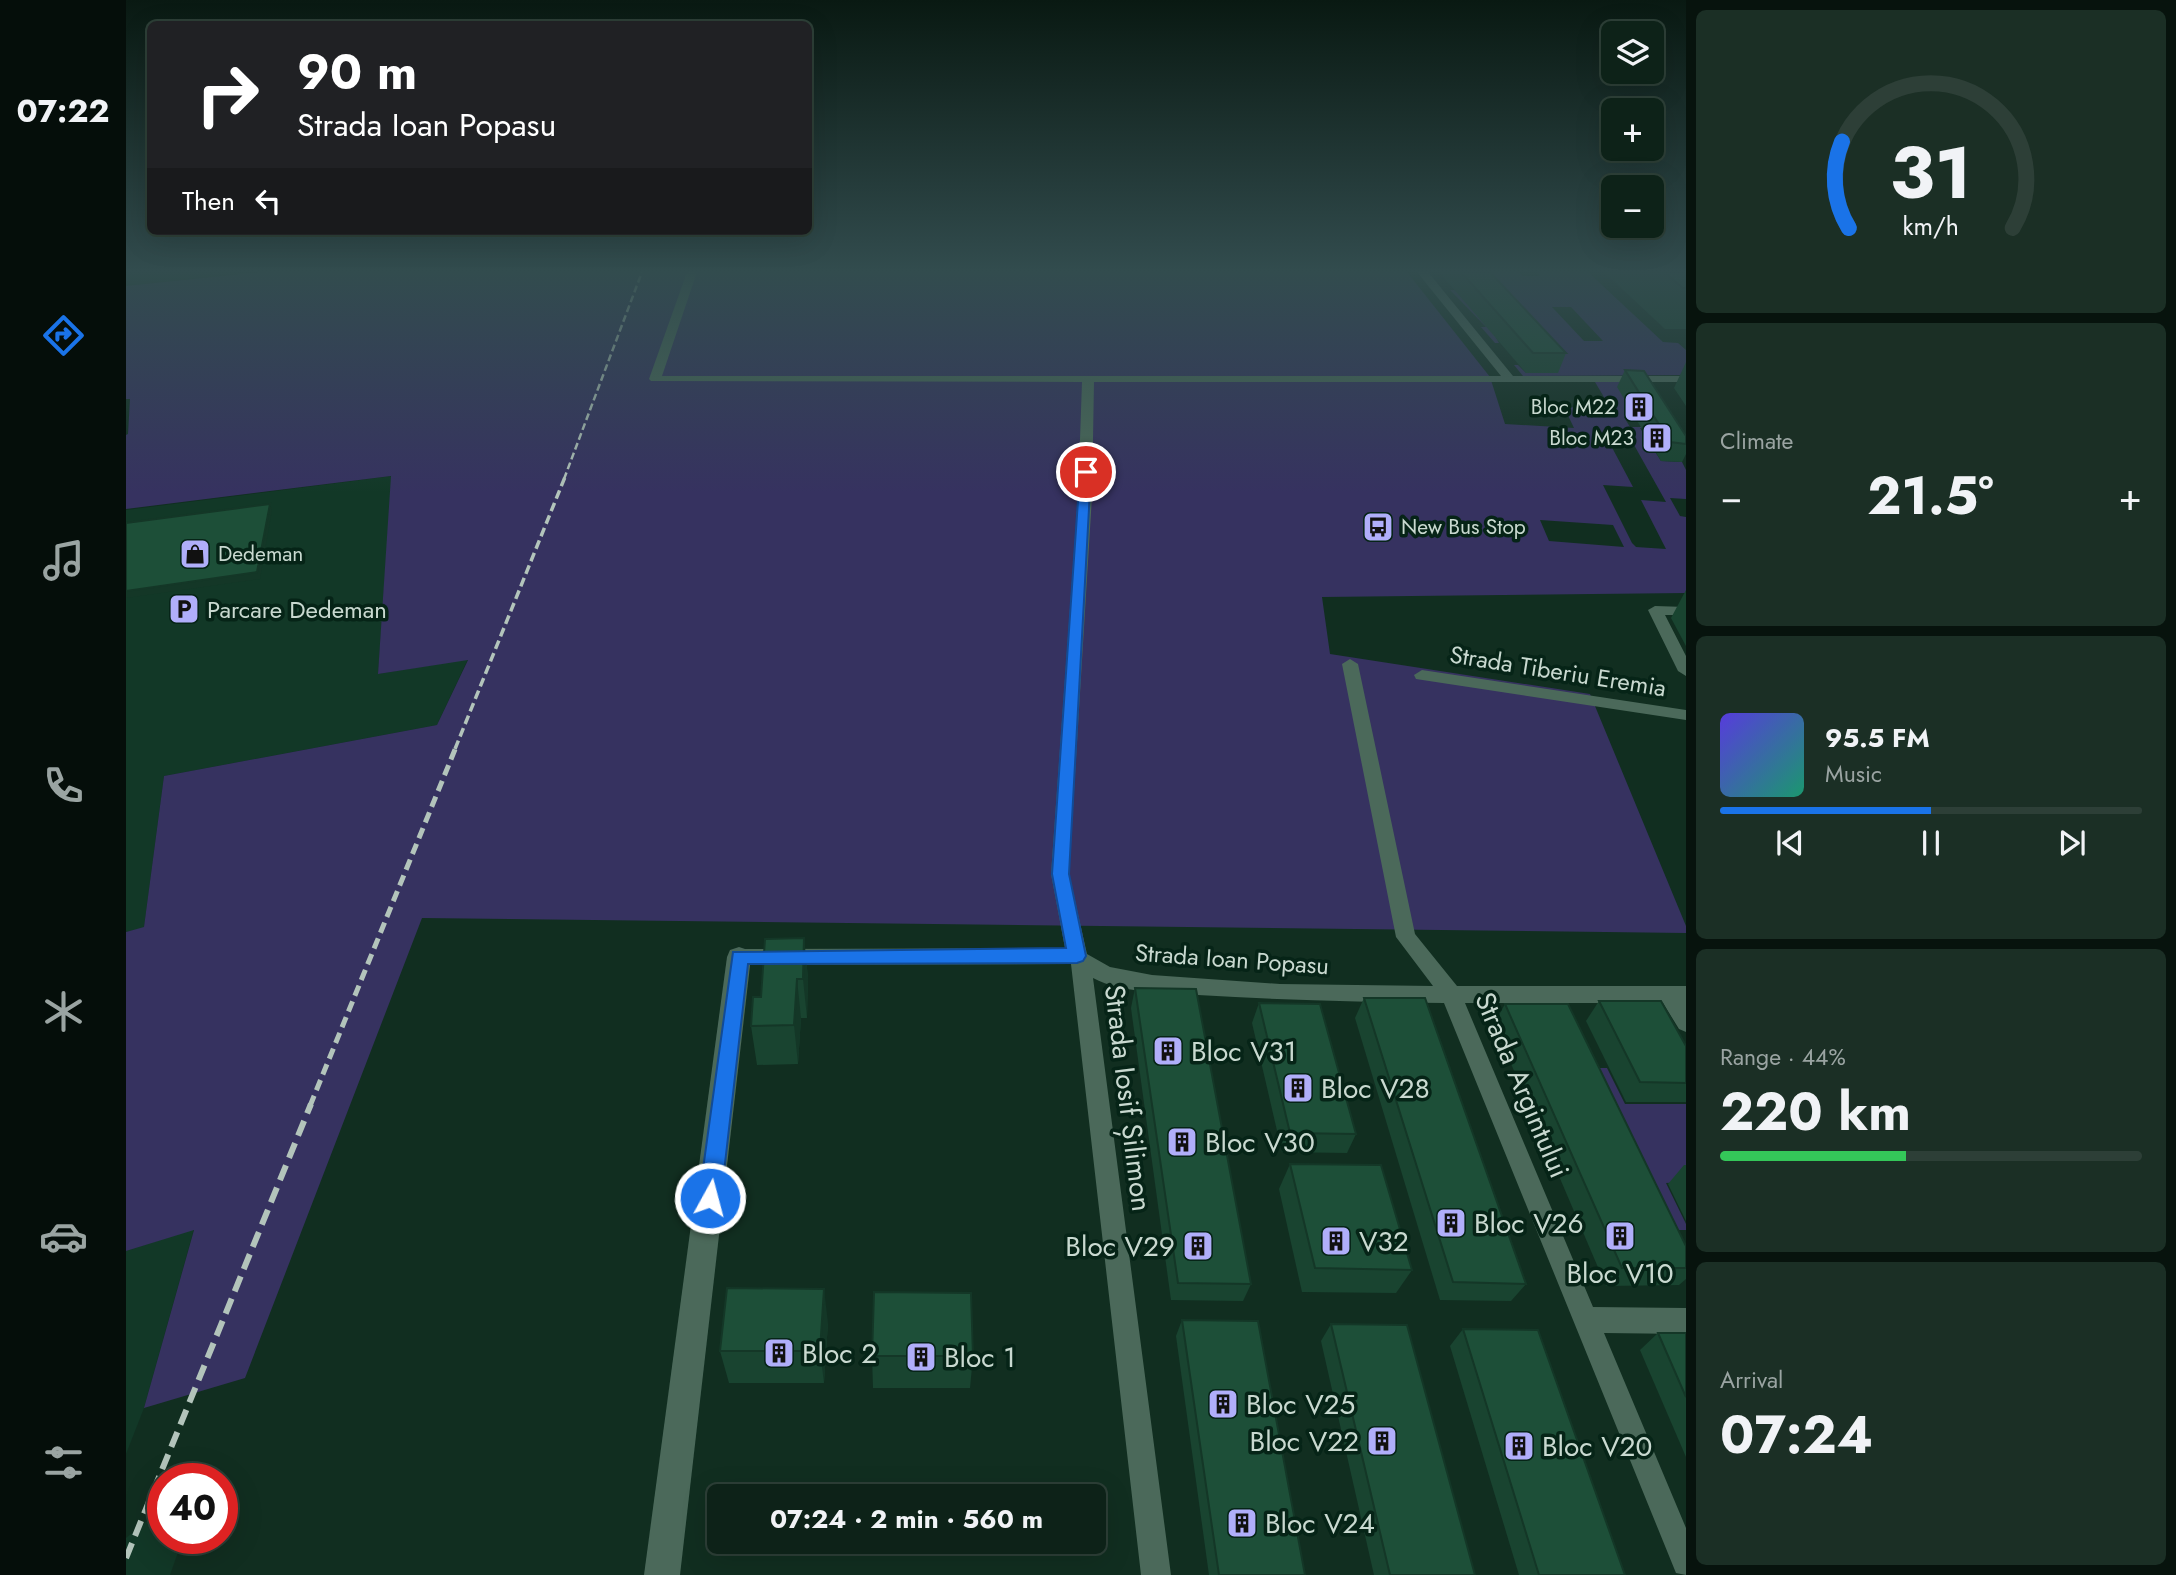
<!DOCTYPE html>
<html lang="en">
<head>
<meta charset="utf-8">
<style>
	body { margin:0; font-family:Jost,sans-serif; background:#1b2f25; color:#f1f3f6; height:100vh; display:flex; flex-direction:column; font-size:26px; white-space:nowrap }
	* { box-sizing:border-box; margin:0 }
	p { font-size:23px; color:#9aa4a2 }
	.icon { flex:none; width:38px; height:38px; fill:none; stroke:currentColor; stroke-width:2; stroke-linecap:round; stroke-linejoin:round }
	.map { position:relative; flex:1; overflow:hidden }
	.sheet { display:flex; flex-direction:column; gap:10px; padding:10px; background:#07130d; width:490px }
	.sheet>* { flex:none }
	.top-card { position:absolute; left:21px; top:21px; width:665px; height:214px; border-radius:10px; box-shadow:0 7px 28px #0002,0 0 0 2px #2d3f37; background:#202124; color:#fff; overflow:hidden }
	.fabs { position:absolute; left:1475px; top:21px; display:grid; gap:14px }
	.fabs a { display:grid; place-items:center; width:63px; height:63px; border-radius:10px; background:#0d2218; box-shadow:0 7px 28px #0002,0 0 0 2px #2d3f37; font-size:35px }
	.speed { position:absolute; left:21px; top:1463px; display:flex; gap:14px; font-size:35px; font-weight:700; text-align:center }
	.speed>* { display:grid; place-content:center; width:91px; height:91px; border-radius:50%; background:#0d2218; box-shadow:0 7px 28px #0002,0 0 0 2px #2d3f37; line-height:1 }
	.speed .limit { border:10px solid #d22; background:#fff; color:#111 }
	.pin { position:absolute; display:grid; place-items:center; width:60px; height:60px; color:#fff; margin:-30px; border:4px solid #fff; border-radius:50%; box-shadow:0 2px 7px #0007 }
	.me { position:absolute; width:77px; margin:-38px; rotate:7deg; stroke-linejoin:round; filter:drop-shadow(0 0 5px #0008) }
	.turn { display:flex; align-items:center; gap:24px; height:147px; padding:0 35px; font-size:32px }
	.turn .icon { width:91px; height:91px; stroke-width:2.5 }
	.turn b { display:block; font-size:49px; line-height:60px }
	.then { display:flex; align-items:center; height:66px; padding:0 35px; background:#0003; gap:14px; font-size:26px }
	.big { font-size:52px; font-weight:700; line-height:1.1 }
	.sheet .widget { flex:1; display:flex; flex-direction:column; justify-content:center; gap:10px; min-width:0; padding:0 24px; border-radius:10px; background:#1b2f25 }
	.sheet .dial { align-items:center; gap:0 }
	.dial svg { height:182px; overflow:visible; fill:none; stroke:#2d3f37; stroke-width:7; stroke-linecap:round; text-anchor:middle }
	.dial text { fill:#f1f3f6; stroke:none }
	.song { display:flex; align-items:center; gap:21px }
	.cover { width:84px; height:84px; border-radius:10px; background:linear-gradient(135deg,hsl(250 70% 55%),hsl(160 70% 35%)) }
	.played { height:7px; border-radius:4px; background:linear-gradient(90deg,#1a73e8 50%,#2d3f37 50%) }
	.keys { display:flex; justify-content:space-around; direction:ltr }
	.heat { display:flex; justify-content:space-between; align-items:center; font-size:38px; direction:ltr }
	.charge { height:10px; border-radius:5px; background:linear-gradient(90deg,#34c759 44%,#2d3f37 0) }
	.trip { position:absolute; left:581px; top:1484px; width:399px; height:70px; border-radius:10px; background:#0d2218; box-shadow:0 7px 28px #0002,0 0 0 2px #2d3f37; font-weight:700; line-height:70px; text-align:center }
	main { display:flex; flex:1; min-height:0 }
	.menu { display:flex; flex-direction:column; width:126px; justify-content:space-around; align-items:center; background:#050e0a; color:#9aa4a2 }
	.menu .icon { width:49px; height:49px }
	.menu .selected { color:#1a73e8 }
	.menu b { font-size:32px; color:#f1f3f6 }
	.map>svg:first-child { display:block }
	.built { fill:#123827 }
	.green { fill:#363260; fill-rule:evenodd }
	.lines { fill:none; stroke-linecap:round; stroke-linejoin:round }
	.street { fill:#4b695a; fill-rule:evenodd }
	.secondary { fill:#4b695a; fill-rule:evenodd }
	.rail-far3 { stroke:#b3c4bb; stroke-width:2.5; stroke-dasharray:7 3.5; stroke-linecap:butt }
	.rail-far2 { stroke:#b3c4bb; stroke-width:3.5; stroke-dasharray:9 4.5; stroke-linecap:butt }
	.rail-far1 { stroke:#b3c4bb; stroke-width:5; stroke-dasharray:11 6; stroke-linecap:butt }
	.rail { stroke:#b3c4bb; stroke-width:6; stroke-dasharray:16 8; stroke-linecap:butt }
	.wall { fill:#194430 }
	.shaded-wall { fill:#143727 }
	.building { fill:#1d4f38; stroke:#143727; stroke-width:2 }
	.route { fill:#1a73e8; stroke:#114b97; stroke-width:2 }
	.labels { text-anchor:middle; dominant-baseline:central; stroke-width:7; stroke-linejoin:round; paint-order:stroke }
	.far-poi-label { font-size:21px; fill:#c9d9d0; stroke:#062417; text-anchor:end }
	.poi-label { font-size:24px; fill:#c9d9d0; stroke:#062417; text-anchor:start }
	.street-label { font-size:24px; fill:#c9d9d0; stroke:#062417 }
	.near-poi-label { font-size:28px; fill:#c9d9d0; stroke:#062417; text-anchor:start }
	.near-street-label { font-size:28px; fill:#c9d9d0; stroke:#062417 }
</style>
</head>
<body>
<main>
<nav class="menu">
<b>07:22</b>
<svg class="icon selected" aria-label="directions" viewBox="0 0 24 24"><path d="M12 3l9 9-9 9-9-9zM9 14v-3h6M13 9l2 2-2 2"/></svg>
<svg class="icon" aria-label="music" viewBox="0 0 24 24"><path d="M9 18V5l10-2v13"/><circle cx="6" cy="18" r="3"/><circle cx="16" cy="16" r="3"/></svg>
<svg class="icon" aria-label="phone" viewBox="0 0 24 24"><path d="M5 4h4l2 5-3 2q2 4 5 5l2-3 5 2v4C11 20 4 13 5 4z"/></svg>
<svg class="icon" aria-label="climate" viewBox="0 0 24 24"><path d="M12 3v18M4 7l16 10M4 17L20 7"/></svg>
<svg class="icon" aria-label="car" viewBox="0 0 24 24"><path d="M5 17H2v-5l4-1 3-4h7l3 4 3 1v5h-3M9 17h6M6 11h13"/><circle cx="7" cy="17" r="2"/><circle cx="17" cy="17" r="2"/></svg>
<svg class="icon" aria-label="filters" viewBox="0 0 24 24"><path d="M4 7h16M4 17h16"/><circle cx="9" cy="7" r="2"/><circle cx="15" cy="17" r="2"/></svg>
</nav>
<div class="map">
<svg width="1560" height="1575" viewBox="0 0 1560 1575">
	<rect width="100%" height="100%" fill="#112e20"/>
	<g class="built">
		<polygon points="0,272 120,272 17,284 0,354"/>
		<polygon points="266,476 252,674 342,659 311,725 38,776 18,928 0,932 0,510"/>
		<polygon points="68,1229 18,1408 0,1454 0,1251"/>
		<polygon points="37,1508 37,1538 57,1538 44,1575 0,1575 0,1538"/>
	</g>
	<g class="green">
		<path d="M136 272H1281L1364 377 1379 424 1448 428 1438 407 1485 409 1469 382H1509L1534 419 1498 417 1504 427H1538L1514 428 1535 461 1556 462 1560 470V499L1544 498 1554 516 1560 517V593L1196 597 1204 654 1464 694 1560 926V933L296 918 119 1378 18 1408 68 1230 0 1251V932L18 927 38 776 311 725 342 660 252 674 265 476 0 509V435L2 434 4 399H0V286ZM1482 431H1488L1491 436H1503L1540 502 1515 500 1540 549 1510 547 1506 543 1477 485 1507 487 1481 438H1485ZM1414 520 1487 525 1498 547 1423 541Z"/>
		<path d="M1341 272H1393L1397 276H1414L1411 272H1462L1537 342 1552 343 1560 350V375L1397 376 1388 365H1392L1400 373 1431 372 1369 336 1373 343H1369L1355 327H1360L1324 290H1329ZM1426 307H1445L1477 341H1458Z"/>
		<polygon points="1452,1068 1481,1068 1499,1104 1560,1104 1560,1182 1540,1183 1560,1224 1560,1230 1528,1230"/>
	</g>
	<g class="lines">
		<g class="street">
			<path d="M561 272H571L536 376H1375L1291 272H1302L1387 376H1560V382H968L966 496 943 874 961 954 984 967 1026 975 1154 984 1307 986 1270 937 1216 664 1224 659 1232 664 1289 934 1331 986H1560V1032L1553 1029 1537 1003H1339L1467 1307 1560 1308V1334L1478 1333 1560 1528V1575L1550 1573 1318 1003C1236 1002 1154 1000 1072 995 1039 992 997 994 967 978L1045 1575H1015L945 964 613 965 606 963 603 957 606 951 613 949 939 948 925 874 952 496 956 382 525 381 523 379Z"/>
			<polygon points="1529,606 1560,607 1560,615 1539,615 1560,656 1560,676 1552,671 1522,610"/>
			<polygon points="1296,670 1560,710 1560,720 1290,679 1288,675"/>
		</g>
		<polygon class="secondary" points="613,947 622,950 625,957 554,1575 518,1575 601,957 604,950"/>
		<polyline class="rail-far3" points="438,479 516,272"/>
		<polyline class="rail-far2" points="329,749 439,477"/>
		<polyline class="rail-far1" points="184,1106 330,747"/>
		<polyline class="rail" points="0,1558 185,1104"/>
	</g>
	<g class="wall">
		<polygon points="1313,272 1364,272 1440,353 1432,373 1400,373"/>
		<polygon points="1478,272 1560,272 1560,329 1539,329"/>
		<polygon points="1560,362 1560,406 1548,388"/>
		<polygon points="1499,370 1560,436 1560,454 1556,462 1535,461 1491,387"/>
		<polygon points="1560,590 1560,646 1545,618"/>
		<polygon points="678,938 682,978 681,1018 675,1018 672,1064 631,1065 625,1026 635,997"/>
		<polygon points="1009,988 1125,1284 1117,1301 1045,1300 1005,1008"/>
		<polygon points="1238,998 1400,1284 1385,1301 1314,1300 1229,1018"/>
		<polygon points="1473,1001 1560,1046 1560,1102 1500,1102 1460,1021"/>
		<polygon points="1133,1003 1230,1134 1221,1153 1156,1152 1126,1023"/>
		<polygon points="1379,1004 1560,1246 1560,1279 1553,1285 1480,1286 1368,1024"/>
		<polygon points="1164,1164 1286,1270 1270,1293 1176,1292 1153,1189"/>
		<polygon points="1558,1165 1560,1165 1560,1221 1542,1184"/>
		<polygon points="1056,1320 1179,1575 1083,1575 1050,1336"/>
		<polygon points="702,1323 698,1383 603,1383 594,1351"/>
		<polygon points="1205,1324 1349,1575 1248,1575 1195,1341"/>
		<polygon points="1337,1329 1499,1575 1393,1575 1324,1346"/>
		<polygon points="1532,1333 1560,1333 1560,1457 1514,1350"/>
		<polygon points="746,1356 847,1356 844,1388 747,1388"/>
	</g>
	<g class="shaded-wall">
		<polygon points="144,504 146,510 134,579 0,598 0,591"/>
		<polygon points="678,938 682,978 681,1018 677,979"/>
		<polygon points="671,979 675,1018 672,1064 668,1025"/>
		<polygon points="698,1289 702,1323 698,1383 694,1351"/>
	</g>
	<g class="building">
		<polygon points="1335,272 1364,272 1440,353 1407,353"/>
		<polygon points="1538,272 1560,272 1560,288 1557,288"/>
		<polygon points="1499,370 1518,371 1560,436 1560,444 1544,442"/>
		<polygon points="144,504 131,572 0,591 0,523"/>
		<polygon points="678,938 677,979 671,979 668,1025 625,1026 627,997 635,997 639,939"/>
		<polygon points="1009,988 1070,989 1125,1284 1052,1283"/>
		<polygon points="1238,998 1299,998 1400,1284 1327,1282"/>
		<polygon points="1473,1001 1535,1001 1560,1046 1560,1083 1514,1082"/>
		<polygon points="1133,1003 1194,1004 1230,1134 1164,1133"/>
		<polygon points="1379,1004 1442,1004 1560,1246 1560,1268 1496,1268"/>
		<polygon points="1164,1164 1255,1165 1286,1270 1189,1268"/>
		<polygon points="601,1288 698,1289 694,1351 594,1351"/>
		<polygon points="748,1292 845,1293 847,1356 746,1356"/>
		<polygon points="1056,1320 1132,1321 1179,1575 1093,1575"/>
		<polygon points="1205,1324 1281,1325 1349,1575 1264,1575"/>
		<polygon points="1337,1329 1412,1330 1499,1575 1413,1575"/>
		<polygon points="1532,1333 1560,1333 1560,1397"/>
	</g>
	<linearGradient id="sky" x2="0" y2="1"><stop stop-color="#091912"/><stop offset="0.55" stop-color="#324c4e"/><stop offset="1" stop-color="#324c4e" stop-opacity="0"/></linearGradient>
	<rect width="1560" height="493" fill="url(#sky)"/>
	<polygon class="route" points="960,469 965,472 943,874 960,956 957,961 951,963 622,964 595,1198 592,1206 584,1209 576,1206 573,1198 607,952 940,948 926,874 954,472"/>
	<defs>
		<g id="building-square" transform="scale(1.575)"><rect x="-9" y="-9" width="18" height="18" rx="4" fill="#b0aefa" stroke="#062417"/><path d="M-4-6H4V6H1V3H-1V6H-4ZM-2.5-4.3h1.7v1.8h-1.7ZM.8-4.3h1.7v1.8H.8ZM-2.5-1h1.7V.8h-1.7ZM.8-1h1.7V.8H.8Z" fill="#111"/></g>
		<g id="bus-square" transform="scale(1.575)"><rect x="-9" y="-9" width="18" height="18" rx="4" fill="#b0aefa" stroke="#062417"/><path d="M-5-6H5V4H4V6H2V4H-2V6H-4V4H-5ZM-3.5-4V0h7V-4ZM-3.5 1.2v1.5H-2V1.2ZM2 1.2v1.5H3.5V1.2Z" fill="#111"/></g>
		<g id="shop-square" transform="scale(1.575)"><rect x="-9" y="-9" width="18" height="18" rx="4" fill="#b0aefa" stroke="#062417"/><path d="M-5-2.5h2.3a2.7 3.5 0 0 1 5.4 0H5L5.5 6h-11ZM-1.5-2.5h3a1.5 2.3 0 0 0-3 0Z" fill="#111"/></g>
		<g id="parking-square" transform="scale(1.575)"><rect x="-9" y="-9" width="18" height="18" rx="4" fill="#b0aefa" stroke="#062417"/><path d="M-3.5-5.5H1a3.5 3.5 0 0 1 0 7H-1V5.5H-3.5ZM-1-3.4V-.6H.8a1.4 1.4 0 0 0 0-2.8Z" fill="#111"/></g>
	</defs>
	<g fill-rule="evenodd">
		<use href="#building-square" x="1513" y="407"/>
		<use href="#building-square" x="1531" y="438"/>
		<use href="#bus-square" x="1252" y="527"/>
		<use href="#shop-square" x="69" y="554"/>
		<use href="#parking-square" x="58" y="609"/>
		<use href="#building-square" x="1042" y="1051"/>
		<use href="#building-square" x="1172" y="1088"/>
		<use href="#building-square" x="1056" y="1142"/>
		<use href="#building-square" x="1325" y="1223"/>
		<use href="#building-square" x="1494" y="1236"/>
		<use href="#building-square" x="1210" y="1241"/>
		<use href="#building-square" x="1072" y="1246"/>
		<use href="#building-square" x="653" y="1353"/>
		<use href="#building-square" x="795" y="1357"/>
		<use href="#building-square" x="1097" y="1404"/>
		<use href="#building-square" x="1256" y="1441"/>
		<use href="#building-square" x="1393" y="1446"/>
		<use href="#building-square" x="1116" y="1523"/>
	</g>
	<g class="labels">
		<g class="far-poi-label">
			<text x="1490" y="407">Bloc M22</text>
			<text x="1508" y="438">Bloc M23</text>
			<text x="1275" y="527" text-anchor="start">New Bus Stop</text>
			<text x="92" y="554" text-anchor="start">Dedeman</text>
		</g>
		<g class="poi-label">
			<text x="81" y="609">Parcare Dedeman</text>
		</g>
		<g class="street-label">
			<text transform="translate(1432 671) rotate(9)">Strada Tiberiu Eremia</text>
			<text transform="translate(1106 959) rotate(4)">Strada Ioan Popasu</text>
		</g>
		<g class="near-poi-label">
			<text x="1065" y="1051">Bloc V31</text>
			<text x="1195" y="1088">Bloc V28</text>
			<text x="1079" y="1142">Bloc V30</text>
			<text x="1348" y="1223">Bloc V26</text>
			<text x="1233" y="1241">V32</text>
			<text x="1049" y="1246" text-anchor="end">Bloc V29</text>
			<text x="1494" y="1273" text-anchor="middle">Bloc V10</text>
			<text x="676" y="1353">Bloc 2</text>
			<text x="818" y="1357">Bloc 1</text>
			<text x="1120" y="1404">Bloc V25</text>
			<text x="1233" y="1441" text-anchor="end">Bloc V22</text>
			<text x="1416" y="1446">Bloc V20</text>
			<text x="1139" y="1523">Bloc V24</text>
		</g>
		<g class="near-street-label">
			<text transform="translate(1396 1085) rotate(67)">Strada Argintului</text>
			<text transform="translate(1002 1098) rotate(83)">Strada Iosif Șilimon</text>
		</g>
	</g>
</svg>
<div class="fabs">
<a><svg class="icon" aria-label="layers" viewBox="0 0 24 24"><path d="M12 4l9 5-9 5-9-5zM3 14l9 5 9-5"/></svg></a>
<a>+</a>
<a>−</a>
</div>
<div class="speed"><div class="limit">40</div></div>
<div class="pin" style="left:960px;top:472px;background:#d93025"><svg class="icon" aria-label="arrive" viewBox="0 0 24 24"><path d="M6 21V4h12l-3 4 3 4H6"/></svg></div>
<svg class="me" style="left:584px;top:1198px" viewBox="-20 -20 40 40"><circle r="17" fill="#1a73e8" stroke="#fff" stroke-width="3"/><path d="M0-11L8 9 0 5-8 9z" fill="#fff"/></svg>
<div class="trip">07:24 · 2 min · 560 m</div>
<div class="top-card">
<div class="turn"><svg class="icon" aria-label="right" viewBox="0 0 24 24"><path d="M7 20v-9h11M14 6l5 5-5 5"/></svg><div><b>90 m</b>Strada Ioan Popasu</div></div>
<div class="then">Then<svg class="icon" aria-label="left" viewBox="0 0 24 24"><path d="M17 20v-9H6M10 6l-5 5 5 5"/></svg></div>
</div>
</div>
<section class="sheet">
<div class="widget dial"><svg viewBox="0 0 100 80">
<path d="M14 69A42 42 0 1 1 86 69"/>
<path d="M14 69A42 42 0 0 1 11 31" stroke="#1a73e8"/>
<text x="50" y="56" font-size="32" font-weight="700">31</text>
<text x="50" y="72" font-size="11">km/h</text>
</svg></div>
<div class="widget"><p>Climate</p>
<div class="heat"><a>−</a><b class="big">21.5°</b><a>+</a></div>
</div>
<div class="widget">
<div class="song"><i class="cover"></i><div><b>95.5 FM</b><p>Music</p></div></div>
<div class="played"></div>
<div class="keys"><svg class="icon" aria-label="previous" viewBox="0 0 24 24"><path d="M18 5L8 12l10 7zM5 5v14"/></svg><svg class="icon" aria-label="pause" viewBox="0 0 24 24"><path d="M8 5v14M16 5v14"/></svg><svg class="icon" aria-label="next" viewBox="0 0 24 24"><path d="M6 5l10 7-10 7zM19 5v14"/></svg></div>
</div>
<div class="widget"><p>Range · 44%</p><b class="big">220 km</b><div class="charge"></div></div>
<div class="widget"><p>Arrival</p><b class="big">07:24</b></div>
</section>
</main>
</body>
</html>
